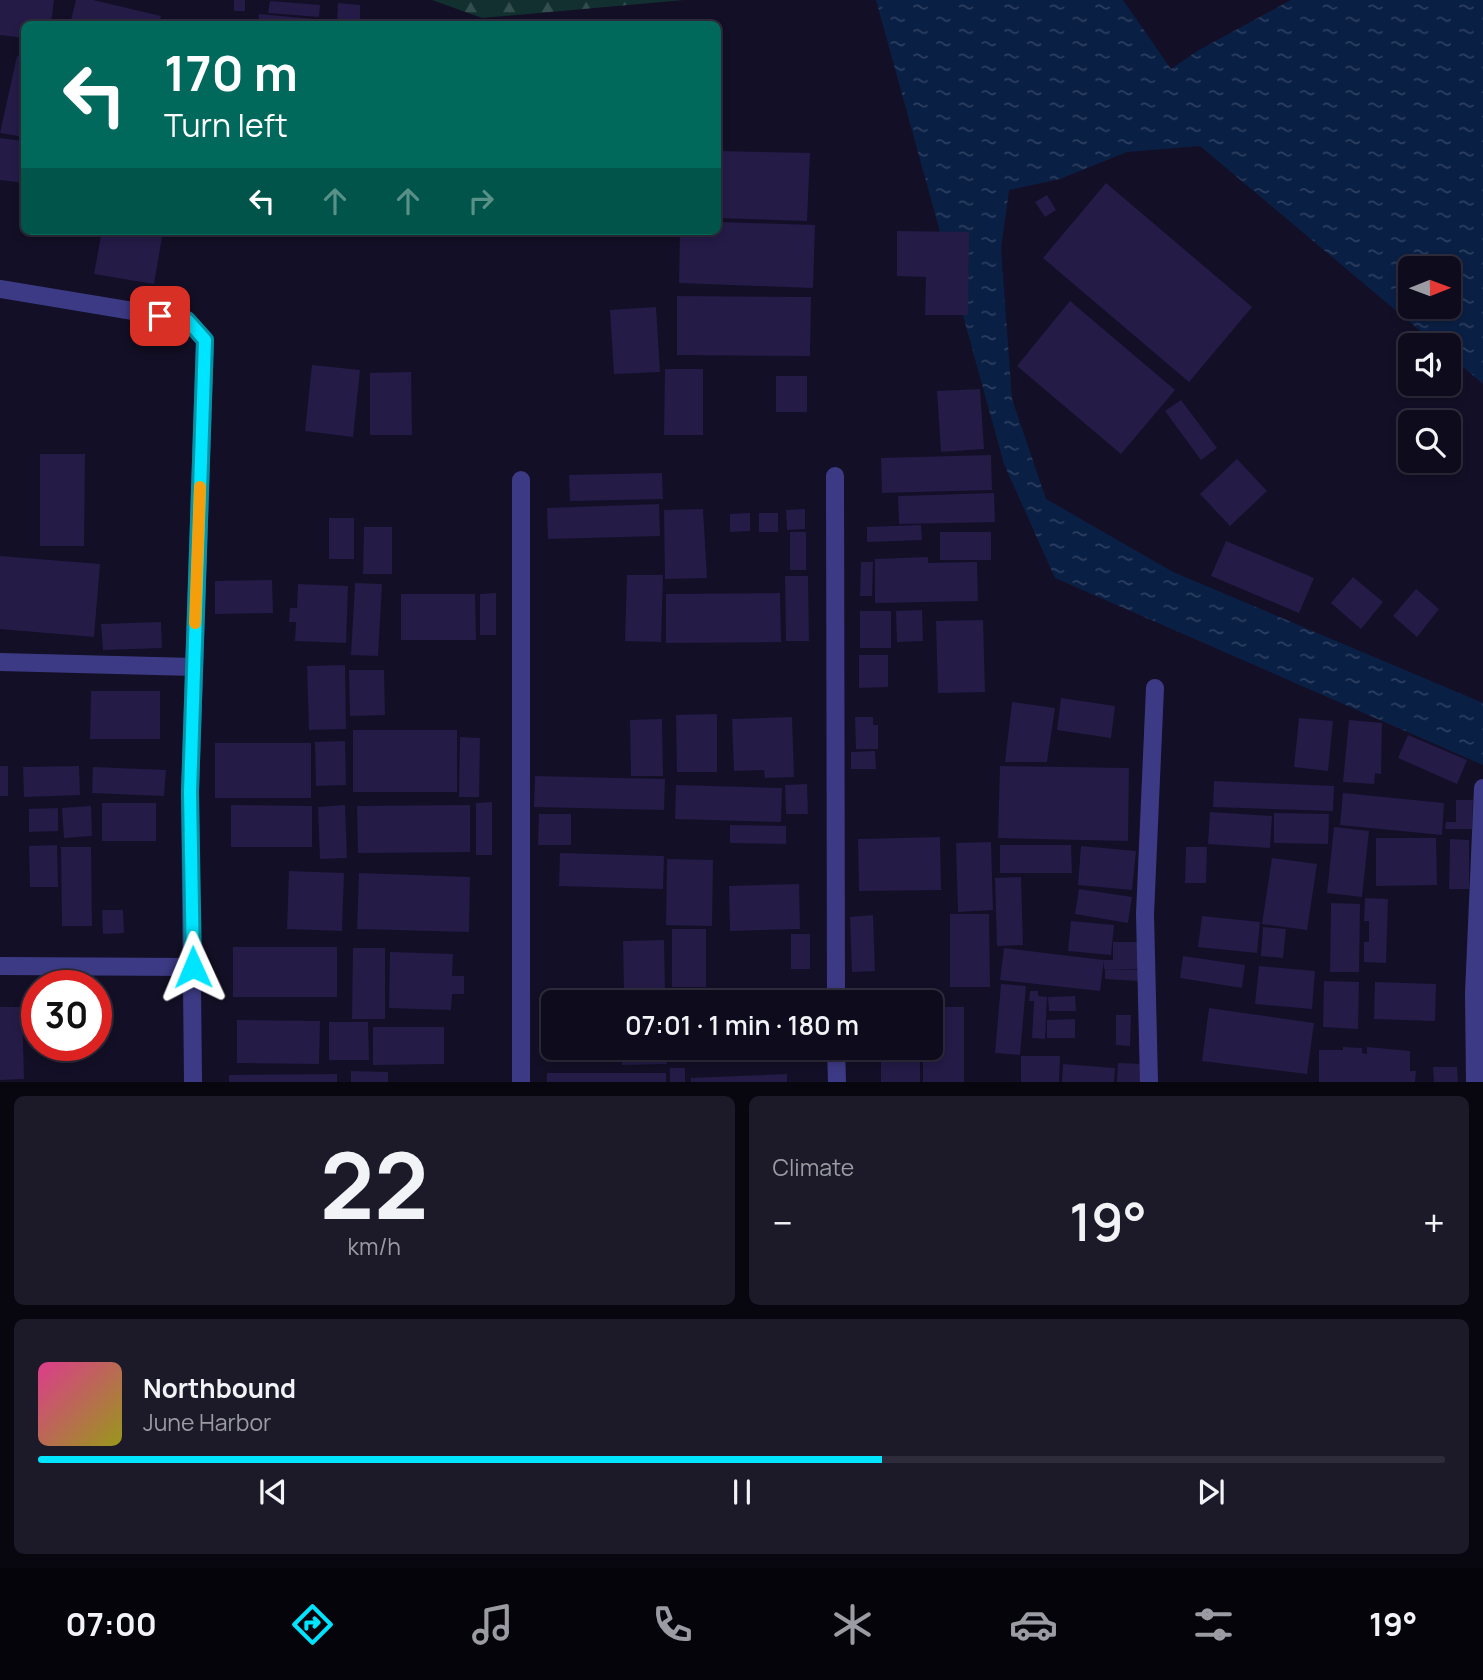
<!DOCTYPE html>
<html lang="en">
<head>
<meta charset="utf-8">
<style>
	body { margin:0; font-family:Manrope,sans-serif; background:#1c1929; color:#f1f3f6; height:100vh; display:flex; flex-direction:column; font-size:26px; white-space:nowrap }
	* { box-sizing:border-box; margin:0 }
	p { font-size:23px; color:#9b9ba3 }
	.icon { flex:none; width:38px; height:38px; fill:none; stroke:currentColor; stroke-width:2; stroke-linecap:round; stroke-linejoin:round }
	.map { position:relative; height:1082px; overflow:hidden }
	.details { display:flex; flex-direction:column; gap:14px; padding:14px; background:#08060f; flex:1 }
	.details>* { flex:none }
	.guide { position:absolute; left:21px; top:21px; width:700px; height:214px; border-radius:10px; box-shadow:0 4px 10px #0003,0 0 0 2px #2e2b3b; background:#00695c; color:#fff; overflow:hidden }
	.needle { width:46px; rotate:89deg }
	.tools { position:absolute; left:1398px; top:256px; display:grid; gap:14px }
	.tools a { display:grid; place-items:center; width:63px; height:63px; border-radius:10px; background:#0e0b1c; box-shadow:0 4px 10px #0003,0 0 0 2px #2e2b3b; font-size:35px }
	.speed { position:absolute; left:21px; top:970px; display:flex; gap:14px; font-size:35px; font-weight:700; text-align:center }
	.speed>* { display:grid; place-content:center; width:91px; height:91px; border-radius:50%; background:#0e0b1c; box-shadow:0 4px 10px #0003,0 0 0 2px #2e2b3b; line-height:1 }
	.speed .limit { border:10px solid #d22; background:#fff; color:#111 }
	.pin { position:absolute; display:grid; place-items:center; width:60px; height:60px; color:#fff; margin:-30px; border-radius:14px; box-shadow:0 4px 10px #0006 }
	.me { position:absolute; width:77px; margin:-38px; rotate:359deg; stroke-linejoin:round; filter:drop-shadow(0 0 5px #0008) }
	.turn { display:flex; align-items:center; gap:24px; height:147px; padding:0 28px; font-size:32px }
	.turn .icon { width:91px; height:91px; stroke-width:2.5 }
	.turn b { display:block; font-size:49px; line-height:60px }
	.lanes { display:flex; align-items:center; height:66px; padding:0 28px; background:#0003; justify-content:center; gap:35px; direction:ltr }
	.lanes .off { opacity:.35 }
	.big { font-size:52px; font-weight:600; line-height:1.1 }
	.details .widget { flex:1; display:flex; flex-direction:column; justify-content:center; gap:10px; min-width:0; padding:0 24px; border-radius:10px; background:#1c1929 }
	.details .dial { align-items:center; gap:0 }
	.dial b { font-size:91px; line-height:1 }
	.song { display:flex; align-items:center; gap:21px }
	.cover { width:84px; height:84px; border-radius:10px; background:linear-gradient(135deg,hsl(330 70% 55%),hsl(60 70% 35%)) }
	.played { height:7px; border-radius:4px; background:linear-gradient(90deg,#00e5ff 60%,#2e2b3b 60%) }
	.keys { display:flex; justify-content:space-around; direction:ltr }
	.heat { display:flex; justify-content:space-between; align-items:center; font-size:38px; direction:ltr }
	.details .tiles { flex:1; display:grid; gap:14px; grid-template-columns:1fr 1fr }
	.widget:last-child { grid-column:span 2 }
	.trip { position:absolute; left:541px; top:990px; width:402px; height:70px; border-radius:10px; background:#0e0b1c; box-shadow:0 4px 10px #0003,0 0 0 2px #2e2b3b; font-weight:600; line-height:70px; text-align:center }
	.tab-bar { display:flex; height:112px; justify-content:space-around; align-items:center; background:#06040b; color:#9b9ba3 }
	.tab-bar .icon { width:49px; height:49px }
	.tab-bar .current { color:#00e5ff }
	.tab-bar b { font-size:32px; color:#f1f3f6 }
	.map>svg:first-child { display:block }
	.forest { fill:url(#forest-firs) }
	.water { fill:url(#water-ripples); fill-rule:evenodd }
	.building { fill:#241b47 }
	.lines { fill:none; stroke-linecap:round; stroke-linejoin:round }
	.street { stroke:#3d3a85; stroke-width:18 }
	.route-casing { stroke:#0095a6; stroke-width:18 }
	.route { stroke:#00e5ff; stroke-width:12 }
	.slow { stroke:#f59e0b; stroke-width:12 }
</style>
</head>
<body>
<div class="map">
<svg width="1483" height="1082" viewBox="0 0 1483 1082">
	<defs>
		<pattern id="forest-firs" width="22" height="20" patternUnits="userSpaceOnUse" patternTransform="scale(1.75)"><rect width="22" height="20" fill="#12302f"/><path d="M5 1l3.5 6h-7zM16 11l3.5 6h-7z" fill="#344d4e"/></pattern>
		<pattern id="water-ripples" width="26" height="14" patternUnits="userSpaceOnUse" patternTransform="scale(1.75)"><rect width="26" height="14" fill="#0a1f44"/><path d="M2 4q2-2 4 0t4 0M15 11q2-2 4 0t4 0" fill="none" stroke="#2d3f60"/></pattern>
	</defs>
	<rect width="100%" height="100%" fill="#130f26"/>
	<polygon class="forest" points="432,0 684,0 482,18"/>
	<path class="water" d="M876 0H1123L1171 69 1199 50 1291 0H1483V384L1449 355V345H1437L1200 146 1127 152 1060 179 1009 190 1001 249 1012 399 1046 499 1173 572 1483 703V765L1055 578 1004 464ZM1410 268H1449V306H1410Z"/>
	<g class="building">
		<polygon points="0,0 54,0 51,24 24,24 24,38 0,35"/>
		<polygon points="76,0 93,0 161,16 159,24 70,24"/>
		<rect x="234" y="0" width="11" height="11"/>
		<polygon points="270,1 320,5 319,17 268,13"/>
		<polygon points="338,3 360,5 360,24 337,24"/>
		<polygon points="259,14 325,20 325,24 258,24"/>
		<polygon points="17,56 24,57 24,137 0,133"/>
		<polygon points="0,138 24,141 24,183 0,180"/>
		<polygon points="718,151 810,153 807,221 718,218"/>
		<polygon points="1106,183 1252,307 1189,382 1043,258"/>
		<polygon points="1047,195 1056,210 1045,217 1035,202"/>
		<polygon points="718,222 815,225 813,288 679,283 680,231 718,231"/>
		<polygon points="102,231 163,231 154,284 94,274"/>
		<polygon points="897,231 969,232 968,315 925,315 926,277 897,276"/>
		<polygon points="677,296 811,297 810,356 677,355"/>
		<polygon points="1070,301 1175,390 1121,454 1017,366"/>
		<polygon points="656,307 660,372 614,374 610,310"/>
		<polygon points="312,365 360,370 353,437 305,431"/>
		<polygon points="665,369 703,369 703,435 664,435"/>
		<polygon points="411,372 412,435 370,435 370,373"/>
		<rect x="776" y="376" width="31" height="36"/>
		<polygon points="980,389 984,449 941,452 937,391"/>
		<polygon points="1181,400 1217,448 1201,460 1165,411"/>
		<polygon points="40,454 85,454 84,546 40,546"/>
		<polygon points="991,455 992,490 882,493 881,458"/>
		<polygon points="1237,459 1267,491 1230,526 1200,494"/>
		<polygon points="662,473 663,499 570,501 569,475"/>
		<polygon points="994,493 995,522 899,524 898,496"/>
		<polygon points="659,504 660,536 548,539 547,508"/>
		<polygon points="703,509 707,578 665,579 664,510"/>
		<polygon points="805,509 805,529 787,530 786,510"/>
		<polygon points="750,513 750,531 730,532 730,514"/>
		<rect x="759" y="513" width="19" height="19"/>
		<rect x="329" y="518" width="25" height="41"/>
		<polygon points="921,525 922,540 867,542 867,527"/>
		<polygon points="364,527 392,527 392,574 363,574"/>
		<rect x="790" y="532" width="16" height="38"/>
		<rect x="940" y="532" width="51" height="28"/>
		<polygon points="1226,541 1314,578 1299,613 1211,576"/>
		<polygon points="0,556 100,564 94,637 0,629"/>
		<polygon points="928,557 928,563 977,562 978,601 875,603 875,559"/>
		<polygon points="861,562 873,562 872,596 860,596"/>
		<polygon points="627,575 663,575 661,642 625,641"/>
		<polygon points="785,576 808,576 809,641 786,641"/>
		<polygon points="1353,577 1383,602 1361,629 1331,603"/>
		<polygon points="272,580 273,613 215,614 215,581"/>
		<polygon points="355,583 382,584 378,656 351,655"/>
		<polygon points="298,584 348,586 346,643 295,641 296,622 289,622 290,608 297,608"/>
		<polygon points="1416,589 1439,609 1417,637 1393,616"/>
		<polygon points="496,593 496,635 480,635 480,594"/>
		<polygon points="780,593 781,642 666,643 666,594"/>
		<polygon points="401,594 475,594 476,640 401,640"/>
		<polygon points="922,610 923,641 897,642 896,611"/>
		<rect x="860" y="611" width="31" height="37"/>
		<polygon points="983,620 985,692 938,693 936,621"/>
		<polygon points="161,622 162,648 103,650 101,624"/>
		<polygon points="859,655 888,655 888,687 859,688"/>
		<polygon points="345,665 346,729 309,730 307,666"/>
		<polygon points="349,670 384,670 385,715 350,716"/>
		<polygon points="91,691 160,691 160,739 90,739"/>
		<polygon points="1061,698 1115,706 1111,738 1057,730"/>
		<polygon points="1012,702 1055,708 1047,762 1005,762"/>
		<polygon points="717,714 717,772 677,772 676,715"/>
		<polygon points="792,717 794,777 765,778 764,770 734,771 732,719"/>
		<polygon points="855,717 873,717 873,725 878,725 878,749 856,749"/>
		<polygon points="1299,718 1333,721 1328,771 1294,767"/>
		<polygon points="662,719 663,776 631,776 630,720"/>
		<polygon points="1349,720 1382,723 1381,774 1375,773 1374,784 1343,782"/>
		<rect x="353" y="730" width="104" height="62"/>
		<polygon points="1408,735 1467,760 1457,784 1398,758"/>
		<polygon points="460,737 480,738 479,797 459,797"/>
		<polygon points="345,741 346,785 316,786 315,742"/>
		<rect x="215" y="743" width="96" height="55"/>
		<polygon points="875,751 876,769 851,769 851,752"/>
		<rect x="0" y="766" width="8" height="30"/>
		<polygon points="79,766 80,795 24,797 23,767"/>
		<polygon points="1000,766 1129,768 1128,841 998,838"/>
		<polygon points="93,767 166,770 164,796 92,793"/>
		<polygon points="535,776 665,779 664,810 534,807"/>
		<polygon points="1214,781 1334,786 1333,811 1213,807"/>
		<polygon points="807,784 808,814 786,814 785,785"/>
		<polygon points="676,785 782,788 781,822 675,819"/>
		<polygon points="1343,793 1444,803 1442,835 1340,825"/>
		<polygon points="1456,800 1473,800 1472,829 1445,829 1446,822 1456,822"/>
		<polygon points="492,802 492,855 476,855 476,803"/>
		<rect x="102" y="803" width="54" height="38"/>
		<polygon points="231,805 312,806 312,847 231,847"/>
		<polygon points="345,805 347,858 320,859 318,807"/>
		<polygon points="470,805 470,852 358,853 357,806"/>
		<polygon points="91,806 92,836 64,838 62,808"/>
		<polygon points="58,808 58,831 29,832 29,809"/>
		<polygon points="1210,812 1272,816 1270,848 1208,844"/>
		<polygon points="1274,813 1329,814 1328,844 1274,843"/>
		<polygon points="539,814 571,814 571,845 538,845"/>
		<polygon points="730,825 786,826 786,844 730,843"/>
		<polygon points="1334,827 1369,831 1362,897 1327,893"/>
		<polygon points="940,837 941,890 859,891 858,839"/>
		<polygon points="1376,838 1436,838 1437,885 1376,886"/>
		<polygon points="1450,839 1469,840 1469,889 1449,889"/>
		<polygon points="991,842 993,910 958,912 956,843"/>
		<polygon points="57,845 58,887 30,887 29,846"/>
		<polygon points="1000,845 1071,845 1072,873 1000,873"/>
		<polygon points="1081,846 1136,851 1132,890 1078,885"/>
		<polygon points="61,847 91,847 92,926 62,926"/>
		<polygon points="1186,847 1207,847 1206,883 1185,883"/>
		<polygon points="560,853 664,856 663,889 559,886"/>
		<polygon points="1272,858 1317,864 1307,930 1262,924"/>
		<polygon points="667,859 713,860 712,926 666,925"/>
		<polygon points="289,871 344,873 342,931 287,929"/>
		<polygon points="359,873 470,877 469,932 357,929"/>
		<polygon points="1021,877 1023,945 997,946 995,878"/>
		<polygon points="799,884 800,929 730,931 729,886"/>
		<polygon points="1079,889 1132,897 1128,923 1075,914"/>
		<polygon points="1365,898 1388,899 1386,963 1364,962 1364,942 1369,942 1369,921 1364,921"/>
		<polygon points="1331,903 1360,904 1359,972 1330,972"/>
		<polygon points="102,910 123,910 124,933 103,934"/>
		<polygon points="950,914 989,914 990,987 950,987"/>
		<polygon points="873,915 875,971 852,972 850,917"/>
		<polygon points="1202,916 1260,922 1257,953 1198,947"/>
		<polygon points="1071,921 1114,925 1111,955 1068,951"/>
		<polygon points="1263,927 1286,929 1283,958 1261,956"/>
		<rect x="672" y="929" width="34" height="58"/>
		<rect x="791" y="934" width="19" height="35"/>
		<polygon points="664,940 665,990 624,990 623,941"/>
		<polygon points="1113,942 1142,942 1142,969 1104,969 1104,960 1113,960"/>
		<rect x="233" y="947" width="104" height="50"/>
		<polygon points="353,948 385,948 385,1019 352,1019"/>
		<polygon points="1004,948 1104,960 1100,991 1000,980"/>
		<polygon points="390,952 453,954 452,976 464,976 464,994 452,994 451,1010 389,1008"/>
		<polygon points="1183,956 1245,965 1242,988 1180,978"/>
		<polygon points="1259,966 1315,971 1312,1009 1255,1004"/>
		<polygon points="1105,969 1140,970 1139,981 1105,979"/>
		<polygon points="1324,981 1359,982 1358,1029 1323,1027"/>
		<polygon points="1375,982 1436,984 1435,1021 1374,1019"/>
		<polygon points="1001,984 1026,986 1020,1055 995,1053"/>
		<polygon points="1030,991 1038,991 1038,996 1047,997 1045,1039 1032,1038 1034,1001 1029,1001"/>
		<polygon points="1075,996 1076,1011 1049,1011 1048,997"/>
		<rect x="694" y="997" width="22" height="6"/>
		<polygon points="665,998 665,1003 621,1003 621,999"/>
		<polygon points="0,1007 22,1007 24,1079 0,1080"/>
		<polygon points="931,1007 964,1007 964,1082 923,1082 923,1048 931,1048"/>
		<polygon points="1209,1008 1314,1023 1307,1074 1202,1061"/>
		<polygon points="1116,1015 1131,1015 1130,1046 1116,1045"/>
		<polygon points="1075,1019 1075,1038 1047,1038 1047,1020"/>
		<polygon points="237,1020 320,1021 319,1064 237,1063"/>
		<polygon points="329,1022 368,1022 369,1060 329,1060"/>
		<polygon points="373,1027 444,1027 444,1064 373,1065"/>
		<polygon points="1343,1047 1362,1048 1362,1053 1367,1054 1367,1047 1410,1051 1410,1071 1416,1071 1415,1082 1319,1082 1319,1050 1343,1050"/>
		<polygon points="556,1048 666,1048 667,1064 622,1065 622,1055 556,1054"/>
		<rect x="671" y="1048" width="18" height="14"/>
		<polygon points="760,1048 814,1048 814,1051 761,1052"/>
		<rect x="881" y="1048" width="39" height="34"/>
		<polygon points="1021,1056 1060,1056 1059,1082 1021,1082"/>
		<polygon points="1118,1063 1142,1064 1142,1082 1117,1082"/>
		<polygon points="1063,1064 1115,1068 1114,1082 1062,1082"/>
		<polygon points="1433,1067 1457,1067 1458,1082 1434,1082"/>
		<rect x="670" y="1068" width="15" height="14"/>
		<polygon points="351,1071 388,1072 388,1082 351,1082"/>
		<rect x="547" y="1073" width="119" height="9"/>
		<polygon points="337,1074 337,1082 229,1082 229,1075"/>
		<polygon points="787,1074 787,1082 691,1082 691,1078"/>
	</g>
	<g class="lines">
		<g class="street">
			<polyline points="0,289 187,320 205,340 190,792 193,1082"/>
			<polyline points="835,476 836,1003"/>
			<polyline points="0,662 194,667"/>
			<polyline points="0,966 193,967"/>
			<polyline points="836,1048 837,1082"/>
			<polyline points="521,1082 521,480"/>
			<polyline points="1149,1082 1145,914 1155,688"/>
			<polyline points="1475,1082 1474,993 1483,788"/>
		</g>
	</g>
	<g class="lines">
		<g class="route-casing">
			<polyline id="route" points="160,316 187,320 205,340 190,792 193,967"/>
		</g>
		<use href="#route" class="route"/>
		<polyline class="slow" points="195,623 200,487"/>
	</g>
</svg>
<div class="tools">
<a><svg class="needle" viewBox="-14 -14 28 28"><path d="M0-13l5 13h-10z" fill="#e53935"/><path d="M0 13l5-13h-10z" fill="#9b9ba3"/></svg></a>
<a><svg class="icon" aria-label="sound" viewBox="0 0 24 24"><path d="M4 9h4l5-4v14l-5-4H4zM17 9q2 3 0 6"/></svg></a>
<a><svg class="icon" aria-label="search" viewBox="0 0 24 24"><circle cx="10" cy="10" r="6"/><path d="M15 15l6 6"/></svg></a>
</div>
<div class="speed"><div class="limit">30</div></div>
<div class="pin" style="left:160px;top:316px;background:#d93025"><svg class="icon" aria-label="arrive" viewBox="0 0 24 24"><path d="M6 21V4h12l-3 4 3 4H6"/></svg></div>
<svg class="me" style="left:193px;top:967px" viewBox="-20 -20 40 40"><path d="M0-17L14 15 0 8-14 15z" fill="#00e5ff" stroke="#fff" stroke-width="4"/></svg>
<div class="trip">07:01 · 1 min · 180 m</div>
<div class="guide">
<div class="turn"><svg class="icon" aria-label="left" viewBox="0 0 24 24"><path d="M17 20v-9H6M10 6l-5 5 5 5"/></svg><div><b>170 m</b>Turn left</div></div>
<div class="lanes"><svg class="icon" aria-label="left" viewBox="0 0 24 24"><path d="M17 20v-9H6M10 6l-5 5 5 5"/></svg><svg class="icon off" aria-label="ahead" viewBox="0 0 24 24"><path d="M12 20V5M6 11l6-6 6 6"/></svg><svg class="icon off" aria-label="ahead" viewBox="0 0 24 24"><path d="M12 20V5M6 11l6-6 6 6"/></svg><svg class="icon off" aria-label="right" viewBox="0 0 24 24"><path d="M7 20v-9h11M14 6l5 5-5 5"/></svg></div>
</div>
</div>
<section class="details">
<div class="tiles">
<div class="widget dial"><b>22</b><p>km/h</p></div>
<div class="widget"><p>Climate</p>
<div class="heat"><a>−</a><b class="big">19°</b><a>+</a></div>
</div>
<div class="widget">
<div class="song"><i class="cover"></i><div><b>Northbound</b><p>June Harbor</p></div></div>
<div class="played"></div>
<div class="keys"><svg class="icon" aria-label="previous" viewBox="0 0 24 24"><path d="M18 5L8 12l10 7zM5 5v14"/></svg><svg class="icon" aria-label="pause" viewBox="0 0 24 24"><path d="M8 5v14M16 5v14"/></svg><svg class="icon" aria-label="next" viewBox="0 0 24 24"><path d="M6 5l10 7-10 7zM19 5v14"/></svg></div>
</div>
</div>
</section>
<nav class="tab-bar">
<b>07:00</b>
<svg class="icon current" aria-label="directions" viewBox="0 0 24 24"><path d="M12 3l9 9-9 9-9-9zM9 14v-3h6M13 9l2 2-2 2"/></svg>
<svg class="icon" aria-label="music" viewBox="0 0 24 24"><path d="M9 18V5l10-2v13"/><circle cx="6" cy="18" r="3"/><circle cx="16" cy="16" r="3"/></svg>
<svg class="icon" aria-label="phone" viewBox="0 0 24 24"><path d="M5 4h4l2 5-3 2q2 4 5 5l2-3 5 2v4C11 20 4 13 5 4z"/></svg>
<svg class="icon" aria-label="climate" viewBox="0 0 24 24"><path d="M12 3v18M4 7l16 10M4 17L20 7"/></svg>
<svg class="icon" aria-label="car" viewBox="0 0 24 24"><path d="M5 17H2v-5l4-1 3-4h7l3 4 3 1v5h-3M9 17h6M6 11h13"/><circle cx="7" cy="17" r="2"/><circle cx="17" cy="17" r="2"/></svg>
<svg class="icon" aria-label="filters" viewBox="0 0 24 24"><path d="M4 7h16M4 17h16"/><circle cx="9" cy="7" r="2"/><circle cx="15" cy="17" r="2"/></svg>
<b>19°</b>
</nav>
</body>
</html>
